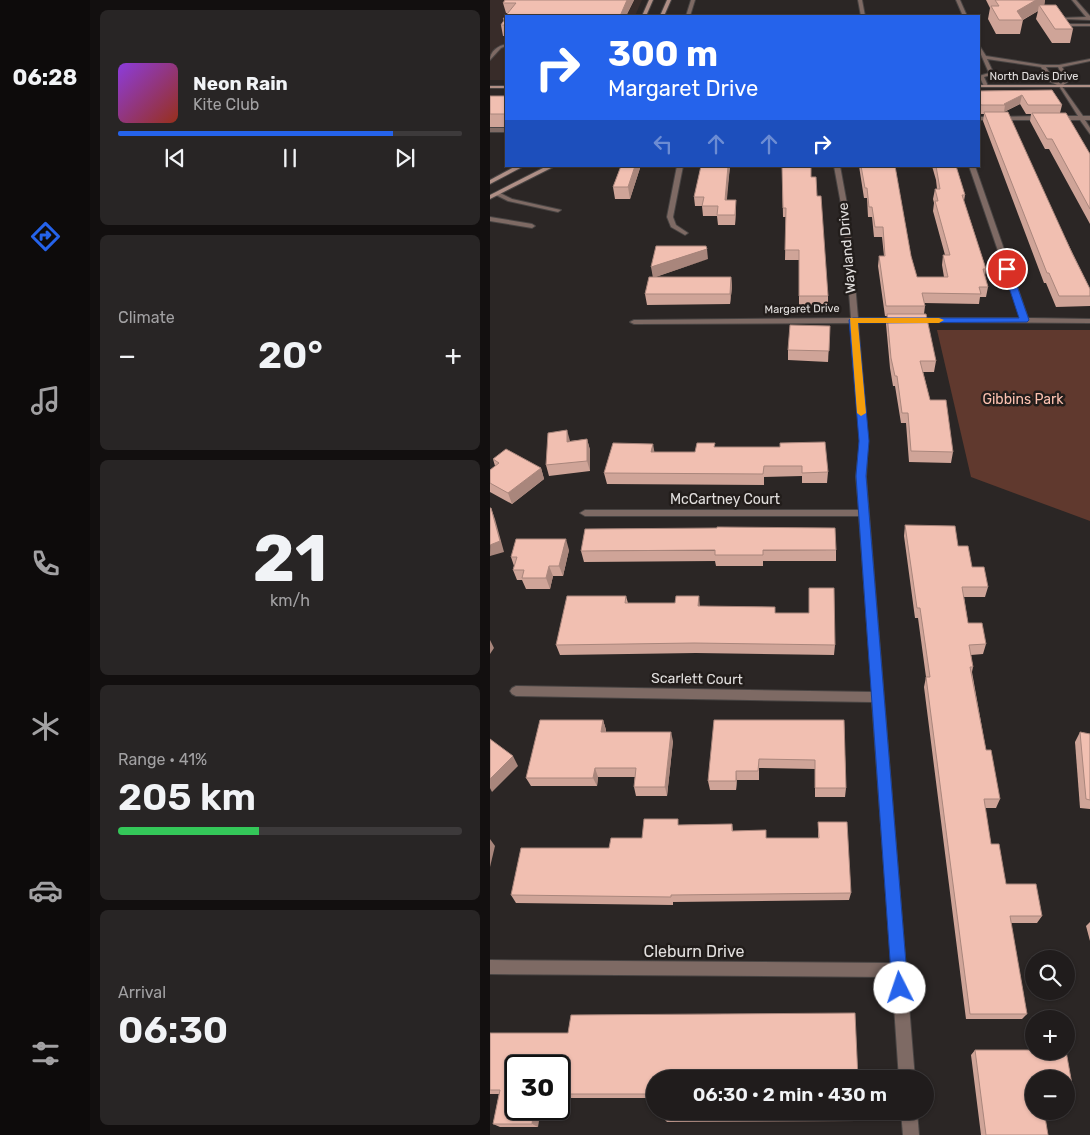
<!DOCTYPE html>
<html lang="en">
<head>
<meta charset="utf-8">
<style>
	body { margin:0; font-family:Rubik,sans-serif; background:#282525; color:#f1f3f6; height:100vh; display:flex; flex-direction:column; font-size:19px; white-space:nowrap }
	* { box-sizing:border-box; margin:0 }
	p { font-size:16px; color:#a2a1a3 }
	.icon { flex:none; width:28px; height:28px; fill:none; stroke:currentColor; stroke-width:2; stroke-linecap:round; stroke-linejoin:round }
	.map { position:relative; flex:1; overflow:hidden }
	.sheet { display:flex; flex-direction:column; gap:10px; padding:10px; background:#120f0f; width:400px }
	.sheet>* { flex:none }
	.top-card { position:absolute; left:15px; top:15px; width:475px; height:152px; border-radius:0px; box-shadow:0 1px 4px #0004,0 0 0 1px #3d3a3b; background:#2563eb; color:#fff; overflow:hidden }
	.tools { position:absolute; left:535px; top:950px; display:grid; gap:10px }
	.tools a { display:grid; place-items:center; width:50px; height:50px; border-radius:50%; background:#201c1c; box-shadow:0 1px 4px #0004,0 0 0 1px #3d3a3b; font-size:25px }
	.speed { position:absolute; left:15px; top:1055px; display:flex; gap:10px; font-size:25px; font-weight:700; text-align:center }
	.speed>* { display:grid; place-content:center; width:65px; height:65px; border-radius:50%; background:#201c1c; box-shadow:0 1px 4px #0004,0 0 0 1px #3d3a3b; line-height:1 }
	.speed .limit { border:2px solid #111; border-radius:8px; background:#fff; color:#111 }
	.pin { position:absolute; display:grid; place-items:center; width:42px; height:42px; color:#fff; margin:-21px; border:2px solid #fff; border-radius:50%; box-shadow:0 1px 5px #0007 }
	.me { position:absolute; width:55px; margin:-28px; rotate:356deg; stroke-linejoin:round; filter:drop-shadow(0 0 4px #0008) }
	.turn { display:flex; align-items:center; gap:18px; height:105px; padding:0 20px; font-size:22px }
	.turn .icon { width:65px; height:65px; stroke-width:2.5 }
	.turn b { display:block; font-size:35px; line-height:42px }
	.lanes { display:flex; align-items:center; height:48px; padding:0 20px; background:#0003; justify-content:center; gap:25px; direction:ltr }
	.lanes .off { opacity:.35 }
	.big { font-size:38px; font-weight:600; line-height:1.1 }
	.sheet .card { flex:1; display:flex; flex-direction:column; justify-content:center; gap:8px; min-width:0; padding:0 18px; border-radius:8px; background:#282525 }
	.sheet .dial { align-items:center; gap:0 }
	.dial b { font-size:65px; line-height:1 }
	.song { display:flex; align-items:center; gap:15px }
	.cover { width:60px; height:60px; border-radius:8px; background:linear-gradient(135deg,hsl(270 70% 55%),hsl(10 70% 35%)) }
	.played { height:5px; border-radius:2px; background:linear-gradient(90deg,#2563eb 80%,#3d3a3b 80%) }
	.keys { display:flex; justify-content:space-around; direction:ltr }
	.heat { display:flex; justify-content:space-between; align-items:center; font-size:28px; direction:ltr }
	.charge { height:8px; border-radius:4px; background:linear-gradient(90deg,#34c759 41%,#3d3a3b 0) }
	.trip { position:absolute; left:156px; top:1070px; width:288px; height:50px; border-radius:25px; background:#201c1c; box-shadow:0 1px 4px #0004,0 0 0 1px #3d3a3b; font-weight:600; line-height:50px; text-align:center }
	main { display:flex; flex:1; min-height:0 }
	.menu { display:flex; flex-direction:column; width:90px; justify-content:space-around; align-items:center; background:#0d0b0b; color:#a2a1a3 }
	.menu .icon { width:35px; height:35px }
	.menu .selected { color:#2563eb }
	.menu b { font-size:22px; color:#f1f3f6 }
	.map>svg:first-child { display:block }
	.built { fill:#382c29 }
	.green { fill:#60392e }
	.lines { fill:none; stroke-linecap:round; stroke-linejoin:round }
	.lane-casing { stroke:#484443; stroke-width:2 }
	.street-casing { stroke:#484443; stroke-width:2 }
	.secondary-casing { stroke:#484443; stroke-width:2 }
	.lane { fill:#7e6a64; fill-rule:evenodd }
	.street { fill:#7e6a64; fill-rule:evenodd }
	.secondary { fill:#af8f86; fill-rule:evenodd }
	.wall { fill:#cfa498 }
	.shaded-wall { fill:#a9867c }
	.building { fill:#f1bfb1; stroke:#a9867c }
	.route { fill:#2563eb; stroke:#184099 }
	.slow { fill:#f59e0b }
	.labels { text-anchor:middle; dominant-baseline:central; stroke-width:5; stroke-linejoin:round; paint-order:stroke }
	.far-street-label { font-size:11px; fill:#e2dfde; stroke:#221d1b }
	.street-label { font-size:14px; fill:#e2dfde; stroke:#221d1b }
	.park-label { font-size:14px; fill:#fcc1b0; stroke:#221d1b }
	.near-street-label { font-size:16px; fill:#e2dfde; stroke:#221d1b }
</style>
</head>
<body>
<main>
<nav class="menu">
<b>06:28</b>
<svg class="icon selected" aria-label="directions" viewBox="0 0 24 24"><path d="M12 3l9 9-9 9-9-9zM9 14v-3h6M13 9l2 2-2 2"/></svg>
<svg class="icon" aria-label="music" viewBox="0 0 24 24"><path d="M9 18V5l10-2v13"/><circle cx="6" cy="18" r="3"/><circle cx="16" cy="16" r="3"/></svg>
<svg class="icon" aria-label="phone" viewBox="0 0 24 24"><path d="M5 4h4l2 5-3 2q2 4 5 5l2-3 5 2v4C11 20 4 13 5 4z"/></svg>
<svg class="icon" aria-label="climate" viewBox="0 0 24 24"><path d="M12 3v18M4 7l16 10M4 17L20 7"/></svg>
<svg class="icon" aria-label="car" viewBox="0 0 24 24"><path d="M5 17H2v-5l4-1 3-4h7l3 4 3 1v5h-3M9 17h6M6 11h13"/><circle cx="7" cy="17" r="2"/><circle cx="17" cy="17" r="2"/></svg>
<svg class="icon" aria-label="filters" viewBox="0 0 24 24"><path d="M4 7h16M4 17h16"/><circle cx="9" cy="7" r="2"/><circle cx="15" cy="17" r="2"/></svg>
</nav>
<section class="sheet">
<div class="card">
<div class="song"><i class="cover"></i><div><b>Neon Rain</b><p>Kite Club</p></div></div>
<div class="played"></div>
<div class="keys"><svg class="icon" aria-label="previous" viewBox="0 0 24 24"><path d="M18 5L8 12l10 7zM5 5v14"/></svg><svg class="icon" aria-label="pause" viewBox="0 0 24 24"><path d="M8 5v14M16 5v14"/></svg><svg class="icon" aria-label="next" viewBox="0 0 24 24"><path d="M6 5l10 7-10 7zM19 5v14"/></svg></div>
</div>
<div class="card"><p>Climate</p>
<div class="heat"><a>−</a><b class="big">20°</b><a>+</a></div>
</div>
<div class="card dial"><b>21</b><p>km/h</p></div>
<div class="card"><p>Range · 41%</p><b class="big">205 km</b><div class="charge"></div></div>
<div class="card"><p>Arrival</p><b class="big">06:30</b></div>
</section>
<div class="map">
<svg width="600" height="1135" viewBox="0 0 600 1135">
	<rect width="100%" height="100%" fill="#2b2625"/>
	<polygon class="built" points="0,0 152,0 145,16 16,16 16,80 0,80"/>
	<polygon class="green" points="447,330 600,330 600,521 481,477"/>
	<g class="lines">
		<g class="lane-casing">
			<g id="lane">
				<polygon points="201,0 205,0 200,16 196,16"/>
				<polygon points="368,0 372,0 375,16 371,16"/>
				<polygon points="466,0 470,0 477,16 473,16"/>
				<polygon points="582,0 586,0 600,16 600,20 574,19 578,24 600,24 600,26 576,26 569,18 596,17"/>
				<path d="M16 44V46L11 48 0 60C0 51 8 46 16 44Z"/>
				<path d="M489 45 496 56 553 65H569L600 59V61L572 67 580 80 571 87 559 81 551 67 497 59 504 74 494 77 498 86 496 87 494 86 489 76 499 73 489 50ZM556 67H568L575 80 571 84 563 79Z"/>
				<rect x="0" y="128" width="16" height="4"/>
				<polygon points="8,192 22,199 71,210 68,212 18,201 6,195 5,194"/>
				<polygon points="0,217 42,224 45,226 42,228 0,221"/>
			</g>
		</g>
		<g class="street-casing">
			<g id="street">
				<polygon points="571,85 593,116 600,116 600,120 595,120 600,128 600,134 590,120 567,120 564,118 567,116 588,116 569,86"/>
				<polygon points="489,117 553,116 556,118 553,120 489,120"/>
				<polygon points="187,166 193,166 183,217 186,225 198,233 195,235 181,227 177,217"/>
				<polygon points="344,166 350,166 359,215 368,318 408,318 412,320 408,322 368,322 378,441 376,477 425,1079 409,1079 402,977 0,974 0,960 401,963 382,702 26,696 22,694 20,691 22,688 26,686 382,692 369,516 95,516 90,513 95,510 369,510 366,477 370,441 361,323 144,324 140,322 144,320 361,318 353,215"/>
				<polygon points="479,166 485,166 538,318 600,319 600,323 422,322 421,320 425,318 531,318"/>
				<polygon points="411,1111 427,1111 429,1135 413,1135"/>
			</g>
		</g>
		<g class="secondary-casing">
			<g id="secondary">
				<polygon points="159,0 163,0 156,16 152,16"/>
				<polygon points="177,0 181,0 174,16 170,16"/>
				<rect x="489" y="85" width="111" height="2"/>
				<rect x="0" y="86" width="16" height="2"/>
				<polygon points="26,166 34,166 0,184 0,180"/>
				<polygon points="57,166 65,166 0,199 0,195"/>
			</g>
		</g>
		<use href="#lane" class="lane"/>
		<use href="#street" class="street"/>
		<use href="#secondary" class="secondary"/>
	</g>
	<g class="wall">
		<polygon points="144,0 136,16 16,16 16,36 13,36 11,25 14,20 13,19 18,13 16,13 13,3"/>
		<polygon points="496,0 555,0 554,5 583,29 580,43 562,43 546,19 548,11 533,20 530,34 506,34 498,19 500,8"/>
		<polygon points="562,90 572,105 570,113 600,154 600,224 559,149 555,149 540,121 541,114 536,114 530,104 514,112 600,289 600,306 566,307 556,283 554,283 493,121 494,114 490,114 489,111 489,91"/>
		<rect x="0" y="96" width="16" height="31"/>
		<polygon points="131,166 169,166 168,168 150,168 140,199 125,199 123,187"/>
		<polygon points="240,166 236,200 246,210 245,225 228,225 227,216 213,216 212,206 205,206 204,197"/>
		<polygon points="288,166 321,166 321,177 327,196 338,296 338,307 309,307 309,260 295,260 296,217 293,217 292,166"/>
		<polygon points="369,166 405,166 421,256 427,277 454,277 452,265 453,255 455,255 443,211 444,203 443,199 445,189 447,189 446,180 442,166 466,166 475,195 474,201 496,269 495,276 498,287 496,297 490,297 489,304 434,303 435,306 434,314 446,361 444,372 433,372 440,400 463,452 461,463 419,462 416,423 411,423 405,386 403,386 400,368 396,324 397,316 395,316 388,266 389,256 394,256 392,237 384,237 382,217 378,217 377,198 374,198"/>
		<polygon points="218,259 165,277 241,277 242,287 240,304 157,305 155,294 163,277"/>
		<polygon points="340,326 338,362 298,360 298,350"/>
		<polygon points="97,439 100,450 100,471 59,476 56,465 80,441"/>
		<polygon points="225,447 290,447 338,472 337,483 312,483 312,476 274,477 274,485 117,484 114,473 165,452 205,452"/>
		<polygon points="3,459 51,468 54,479 22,504 0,492 0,470 5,466"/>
		<polygon points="415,525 468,546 482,567 498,587 495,597 474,597 478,623 496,644 493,654 481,655 483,667 482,672 496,750 510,799 506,808 495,808 501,844 516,884 552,916 547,923 521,923 537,1014 532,1019 476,1019 434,687 436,677 428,618 425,618 414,536"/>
		<polygon points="79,550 73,576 63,576 60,589 36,589 32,580 27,580 23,570 24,566 21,557"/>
		<polygon points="346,550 346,561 273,561 273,566 226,566 225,561 94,562 91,551"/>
		<polygon points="136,596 138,603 210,606 286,613 345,645 344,655 206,653 70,655 66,645"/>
		<polygon points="113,720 116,730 116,732 183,741 177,796 146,796 144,787 145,777 108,777 107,786 41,786 36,778"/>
		<polygon points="354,720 356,788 355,797 325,797 325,769 269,768 269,780 247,780 246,790 220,790 218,781"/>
		<polygon points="590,732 600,734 600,809 590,808 585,742"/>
		<polygon points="328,822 361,893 359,900 183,902 183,905 26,903 21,895 119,848 152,838 190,825 242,824 243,831 277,838 328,838"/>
		<polygon points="600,922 600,941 596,926"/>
		<polygon points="0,1033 165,1079 165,1098 69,1098 69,1066 26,1066 48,1127 10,1127 3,1124 9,1094 0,1094"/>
		<polygon points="485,1050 544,1050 544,1051 576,1051 583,1090 576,1094 576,1079 544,1079 544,1111 554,1111 558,1135 491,1135 481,1055"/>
		<polygon points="370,1118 368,1121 177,1122 174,1119"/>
	</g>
	<g class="shaded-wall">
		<polygon points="137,0 144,0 136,16 130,16"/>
		<polygon points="546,0 555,0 554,7 549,5 548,11 532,20 527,11"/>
		<polygon points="532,95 530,104 514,112 515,105 514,104"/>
		<polygon points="145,166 150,166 150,168 140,199 138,187"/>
		<polygon points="238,166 240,166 236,210 235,200"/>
		<polygon points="246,200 246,210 245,225 245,215"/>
		<polygon points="217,249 218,259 163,278 161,267"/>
		<polygon points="241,277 242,287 240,304 240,294"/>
		<polygon points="77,430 80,441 77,442"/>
		<polygon points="97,439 100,450 100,471 97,461"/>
		<polygon points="163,444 165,455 161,452"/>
		<polygon points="51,468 54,479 22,504 18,493"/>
		<polygon points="1,508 5,519 14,552 0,556"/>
		<polygon points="76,539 79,550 73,576 69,566"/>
		<polygon points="59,566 63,576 60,589 56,578"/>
		<polygon points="209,596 210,607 208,606"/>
		<polygon points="0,640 4,648 0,654"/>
		<polygon points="113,720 116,730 114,741 111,732"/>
		<polygon points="181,732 183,741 177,796 175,787"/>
		<polygon points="23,756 28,766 2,792 0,788 0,779"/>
		<polygon points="105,768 108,777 107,786 103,778"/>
		<polygon points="246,771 247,780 246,790"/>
		<polygon points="0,839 5,846 0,867"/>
		<polygon points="44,1109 51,1109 48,1127 42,1124"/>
	</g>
	<g class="building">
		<polygon points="15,0 137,0 130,16 16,16 16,25 11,25 15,19 13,19 26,3 13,3"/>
		<polygon points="505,0 546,0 527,11 533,20 509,20 501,6 509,6"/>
		<polygon points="549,5 566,5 583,29 565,29"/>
		<polygon points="562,90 572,105 538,105 532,95 514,104 515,105 491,105 489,99 489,91"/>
		<rect x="0" y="96" width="16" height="18"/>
		<polygon points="494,112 518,112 582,253 600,289 600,296 569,296 559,273 557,273"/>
		<polygon points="542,113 576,113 600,154 600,209 562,139 557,139"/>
		<polygon points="131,166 145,166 138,187 123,187"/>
		<polygon points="211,166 238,166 235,200 246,200 245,215 227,215 228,206 212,206 214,197 204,197"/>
		<polygon points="292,166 321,166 321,177 326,177 327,196 331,196 338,296 309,296 309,250 295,250 296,208 293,208"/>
		<polygon points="371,166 405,166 421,256 427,277 458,277 453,255 460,255 445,201 448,201 445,189 450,189 446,166 466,166 475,195 472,195 496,269 493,269 498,287 489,287 491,294 432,293 435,306 396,306 389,256 395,256 393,227 385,227 382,207 379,207 377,188 375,188"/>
		<polygon points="166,246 216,246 217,249 161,267"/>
		<polygon points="159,277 241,277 240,294 155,294"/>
		<polygon points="397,314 436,314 446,361 430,361 440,400 456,400 463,452 421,451 418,413 412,413 407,376 405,376 401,358"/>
		<polygon points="300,325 340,326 339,351 298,350"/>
		<polygon points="77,430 77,442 97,439 97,461 56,465 58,433"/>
		<polygon points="335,442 338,472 312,473 312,466 274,466 273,474 114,473 123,443 163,444 161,452 205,452 207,443 225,443 224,447 290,447 290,443"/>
		<polygon points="16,449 51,468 18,493 0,483 0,470 9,463 3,459"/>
		<polygon points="0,508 1,508 10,541 0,545"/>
		<polygon points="415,525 465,526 468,546 478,546 482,567 494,567 498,587 472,587 478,623 492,623 496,644 479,645 483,667 480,667 496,750 501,750 510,799 494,799 501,844 509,844 516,884 546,884 552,916 520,916 537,1014 480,1014 436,677 440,677 430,608 427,608"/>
		<polygon points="227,527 345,528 346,550 273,550 273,555 225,555 225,550 91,551 95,529 227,528"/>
		<polygon points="26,539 76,539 69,566 59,566 56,578 32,578 34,570 23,570 27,557 21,557"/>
		<polygon points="319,588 344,588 345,645 204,643 66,645 77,596 136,596 135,603 185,603 186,596 209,596 208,606 285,607 285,613 319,613"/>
		<polygon points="50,720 113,720 111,732 181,732 175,787 144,787 146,768 105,768 103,778 36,778"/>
		<polygon points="224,720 354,720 356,788 325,788 325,760 269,759 268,771 246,771 246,781 218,781"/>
		<polygon points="590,732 600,734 600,800 596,799"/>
		<polygon points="0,739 23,756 0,779"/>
		<polygon points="154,819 188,819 188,825 242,824 242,831 276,830 276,838 329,838 328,822 357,822 361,893 181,895 181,897 21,895 31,848 119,848 121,838 152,838"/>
		<polygon points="365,1013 368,1079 165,1079 165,1094 69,1094 69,1066 26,1066 26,1109 44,1109 42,1124 3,1124 10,1090 0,1090 0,1033 78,1033 81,1015"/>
		<polygon points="485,1050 544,1050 544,1051 576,1051 583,1090 576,1090 576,1079 544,1079 544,1111 554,1111 558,1135 496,1135"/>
		<polygon points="174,1111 369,1111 370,1118 174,1119"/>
	</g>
	<polygon class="route" points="514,267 521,269 539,320 537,322 368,323 379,441 376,476 418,988 416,994 410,997 404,994 402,988 366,476 369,441 359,320 363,318 529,318 513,269"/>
	<polygon class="slow" points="360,318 449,318 454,320 449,323 368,323 376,413 371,416 367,413"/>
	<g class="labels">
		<g class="far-street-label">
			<text x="544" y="76">North Davis Drive</text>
			<text transform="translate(312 309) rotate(-1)">Margaret Drive</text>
		</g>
		<g class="street-label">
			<text transform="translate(357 248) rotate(-95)">Wayland Drive</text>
			<text x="235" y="499">McCartney Court</text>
			<text transform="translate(207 679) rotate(1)">Scarlett Court</text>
		</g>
		<g class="park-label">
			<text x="533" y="399">Gibbins Park</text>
		</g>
		<g class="near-street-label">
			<text x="204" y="951">Cleburn Drive</text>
		</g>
	</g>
</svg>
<div class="tools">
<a><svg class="icon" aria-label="search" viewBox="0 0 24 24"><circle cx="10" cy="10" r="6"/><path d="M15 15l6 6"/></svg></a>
<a>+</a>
<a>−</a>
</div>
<div class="speed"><div class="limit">30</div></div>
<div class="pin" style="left:517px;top:269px;background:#d93025"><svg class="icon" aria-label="arrive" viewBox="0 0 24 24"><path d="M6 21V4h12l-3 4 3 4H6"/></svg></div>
<svg class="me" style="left:410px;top:988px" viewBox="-20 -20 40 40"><circle r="19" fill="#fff"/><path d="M0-13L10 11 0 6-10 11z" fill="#2563eb"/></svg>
<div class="trip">06:30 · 2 min · 430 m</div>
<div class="top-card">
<div class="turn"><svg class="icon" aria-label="right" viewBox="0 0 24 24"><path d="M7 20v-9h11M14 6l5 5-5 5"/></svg><div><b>300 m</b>Margaret Drive</div></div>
<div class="lanes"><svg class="icon off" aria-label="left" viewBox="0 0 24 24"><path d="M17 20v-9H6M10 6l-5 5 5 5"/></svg><svg class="icon off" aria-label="ahead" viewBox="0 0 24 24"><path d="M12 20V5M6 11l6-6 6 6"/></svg><svg class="icon off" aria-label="ahead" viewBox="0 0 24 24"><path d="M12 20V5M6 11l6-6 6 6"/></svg><svg class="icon" aria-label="right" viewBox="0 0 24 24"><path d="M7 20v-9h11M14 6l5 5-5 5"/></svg></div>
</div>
</div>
</main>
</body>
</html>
